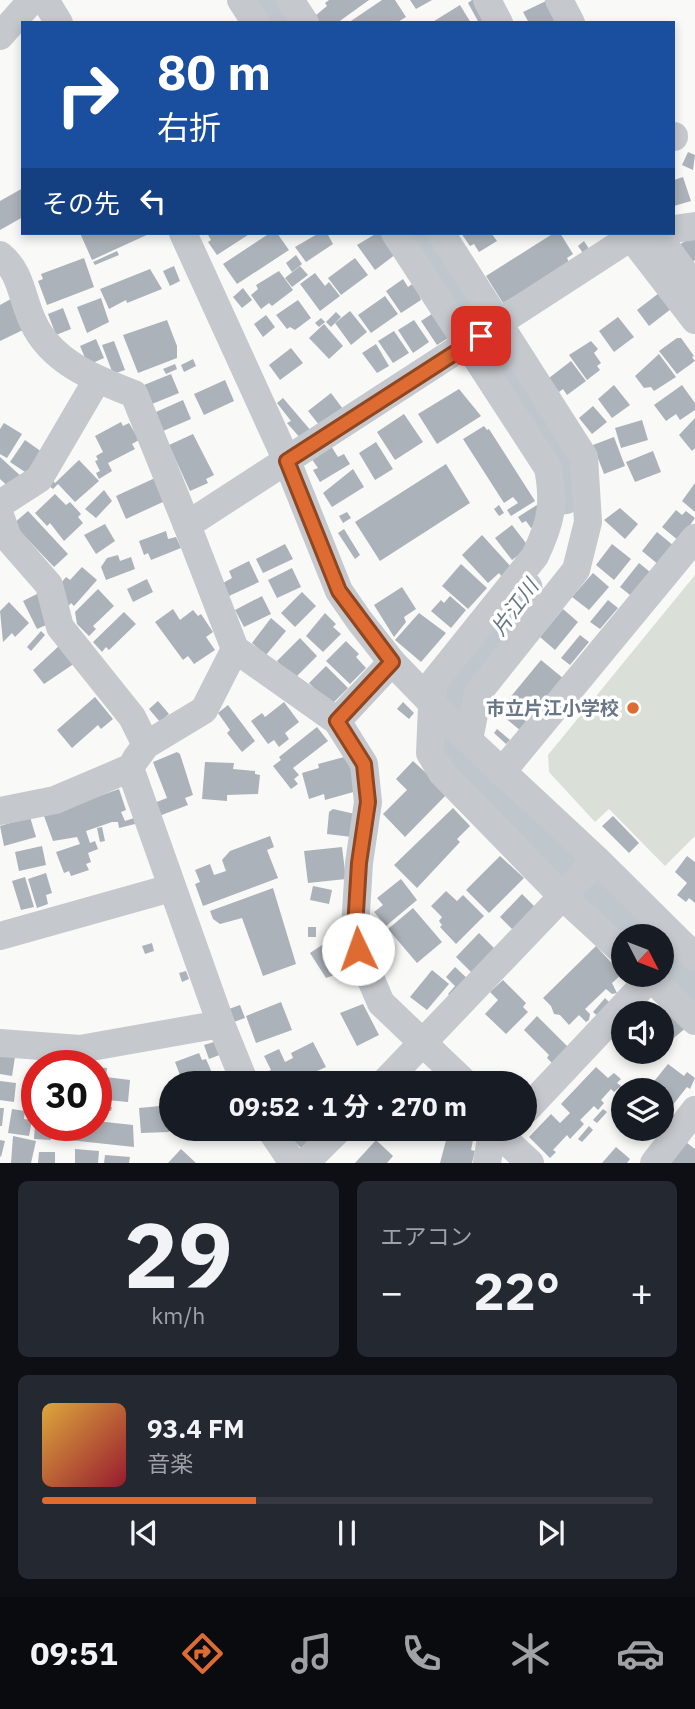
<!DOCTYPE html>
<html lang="ja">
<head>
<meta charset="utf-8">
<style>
	body { margin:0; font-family:"IBM Plex Sans","Noto Sans JP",sans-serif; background:#242831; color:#f1f3f6; height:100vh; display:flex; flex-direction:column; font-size:26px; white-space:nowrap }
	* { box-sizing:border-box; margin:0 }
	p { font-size:23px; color:#9ea1a6 }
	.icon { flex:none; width:38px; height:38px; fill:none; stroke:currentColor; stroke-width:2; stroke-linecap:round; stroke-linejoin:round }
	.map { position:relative; height:1163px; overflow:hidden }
	.panel { display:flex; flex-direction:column; gap:18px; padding:18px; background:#0d0f14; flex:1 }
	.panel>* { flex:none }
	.hud { position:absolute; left:21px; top:21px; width:654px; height:214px; border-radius:0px; box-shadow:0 4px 10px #0003; background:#1a4fa0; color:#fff; overflow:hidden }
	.needle { width:46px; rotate:132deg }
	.buttons { position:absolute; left:611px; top:924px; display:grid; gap:14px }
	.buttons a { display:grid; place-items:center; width:63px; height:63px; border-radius:50%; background:#171b24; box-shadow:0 4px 10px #0003; font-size:35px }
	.speed { position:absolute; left:21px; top:1050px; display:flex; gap:14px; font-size:35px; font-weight:700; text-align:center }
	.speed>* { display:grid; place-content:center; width:91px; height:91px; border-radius:50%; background:#171b24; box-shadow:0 4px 10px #0003; line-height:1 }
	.speed .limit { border:10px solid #d22; background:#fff; color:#111 }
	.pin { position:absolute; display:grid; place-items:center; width:60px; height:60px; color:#fff; margin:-30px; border-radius:14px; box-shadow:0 4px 10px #0006 }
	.me { position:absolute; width:77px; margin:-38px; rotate:357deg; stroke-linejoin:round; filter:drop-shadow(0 0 5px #0008) }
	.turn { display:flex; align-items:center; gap:24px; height:147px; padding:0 21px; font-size:32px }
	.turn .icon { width:91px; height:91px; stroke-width:2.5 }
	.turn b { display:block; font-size:49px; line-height:60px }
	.then { display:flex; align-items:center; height:66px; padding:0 21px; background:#0003; gap:14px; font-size:26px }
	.big { font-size:52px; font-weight:700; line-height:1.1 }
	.panel .widget { flex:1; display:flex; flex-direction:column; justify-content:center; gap:10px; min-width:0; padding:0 24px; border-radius:10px; background:#242831 }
	.panel .dial { align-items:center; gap:0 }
	.dial b { font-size:91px; line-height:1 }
	.song { display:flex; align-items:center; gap:21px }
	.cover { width:84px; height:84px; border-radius:10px; background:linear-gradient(135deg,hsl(40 70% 55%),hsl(350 70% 35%)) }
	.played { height:7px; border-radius:4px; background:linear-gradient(90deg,#de6c32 35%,#363941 35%) }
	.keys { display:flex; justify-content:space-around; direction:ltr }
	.heat { display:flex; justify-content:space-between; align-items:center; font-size:38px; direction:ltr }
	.panel .tiles { flex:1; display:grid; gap:18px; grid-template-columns:1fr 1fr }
	.widget:last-child { grid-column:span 2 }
	.trip { position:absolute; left:159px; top:1071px; width:378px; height:70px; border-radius:35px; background:#171b24; box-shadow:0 4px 10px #0003; font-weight:700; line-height:70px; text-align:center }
	.menu { display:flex; height:112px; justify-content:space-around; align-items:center; background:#090b0e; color:#9ea1a6 }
	.menu .icon { width:49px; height:49px }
	.menu .selected { color:#de6c32 }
	.menu b { font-size:32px; color:#f1f3f6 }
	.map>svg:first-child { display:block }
	.pitch { fill:#dae0d8 }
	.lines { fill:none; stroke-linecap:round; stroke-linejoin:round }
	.river { stroke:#bfc7cd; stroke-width:35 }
	.building { fill:#acb2b9 }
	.minor { stroke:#c5c8cc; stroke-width:28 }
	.route-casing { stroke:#904620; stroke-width:18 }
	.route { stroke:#de6c32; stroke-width:12 }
	.poi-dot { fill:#de6c32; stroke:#fff; stroke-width:2.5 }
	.labels { text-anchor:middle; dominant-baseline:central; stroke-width:7; stroke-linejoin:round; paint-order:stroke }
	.poi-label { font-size:19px; font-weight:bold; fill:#697687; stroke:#fff; text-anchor:end }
	.water-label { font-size:21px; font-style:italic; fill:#657782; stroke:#fff }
</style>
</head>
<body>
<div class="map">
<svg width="695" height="1163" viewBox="0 0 695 1163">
	<rect width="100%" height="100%" fill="#f9f9f7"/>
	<polygon class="pitch" points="695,575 695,836 665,866 609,809 595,822 549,772 548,755"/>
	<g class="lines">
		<g class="river">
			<polyline points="261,0 276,23"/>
			<polyline points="418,233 481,320 554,451 564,497"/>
			<polyline points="525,588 455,688 446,749 637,936"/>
			<polyline points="662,960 695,995"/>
		</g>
	</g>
	<g class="building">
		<polygon points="329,0 369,0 337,23 320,23 315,16 327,6 325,3"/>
		<polygon points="382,0 395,0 406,17 396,23 348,23"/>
		<polygon points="410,0 432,0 416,9"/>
		<polygon points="472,0 475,0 485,23 479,23 468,3"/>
		<polygon points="546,1 557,23 529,23 523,12"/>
		<polygon points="460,5 471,23 431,23"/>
		<polygon points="688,152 695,155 693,170 682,165"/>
		<polygon points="683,177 691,201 674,206 674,180"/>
		<polygon points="23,188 23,217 0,230 0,201"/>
		<polygon points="80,233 151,233 92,260"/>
		<polygon points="207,233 251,233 217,255 208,242 211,240"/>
		<polygon points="270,233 277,233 289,250 237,284 223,264"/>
		<polygon points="319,233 327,233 333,244 306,262 295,247"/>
		<polygon points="377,233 382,233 396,254 375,270 357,245"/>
		<polygon points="461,233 491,233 497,241 479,252 474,244 470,246"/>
		<polygon points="554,233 560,233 573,254 567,258 570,264 503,303 486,276"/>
		<polygon points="695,235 695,260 691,263 677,246"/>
		<polygon points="584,241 591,252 585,256 578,246"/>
		<polygon points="117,251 119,255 95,265 93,262"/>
		<polygon points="296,255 302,264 292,272 286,263"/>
		<polygon points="84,258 94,287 47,305 38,281 43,279 41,274"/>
		<polygon points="355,258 368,275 341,295 328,278"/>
		<polygon points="174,266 180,281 170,286 163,271"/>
		<polygon points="300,266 308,275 292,287 285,278"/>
		<polygon points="150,269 162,289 127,303 126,300 109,309 100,289"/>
		<polygon points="279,271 293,290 272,306 269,303 261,309 251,295 258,289 256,285"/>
		<polygon points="315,273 325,286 329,282 340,296 320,311 300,284"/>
		<polygon points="403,279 408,287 415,282 421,300 401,313 386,291"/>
		<polygon points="243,288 252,300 242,308 233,297"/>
		<polygon points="659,293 671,309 649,326 637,310"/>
		<polygon points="385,296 398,314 371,333 358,315"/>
		<polygon points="101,298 109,322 87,333 77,307"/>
		<polygon points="11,299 25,329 0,341 0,305"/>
		<polygon points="298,300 311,318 295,330 290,327 287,329 276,315"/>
		<polygon points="63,308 71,329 56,335 48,314"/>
		<polygon points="350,311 367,332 351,345 335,323"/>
		<polygon points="336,312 341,317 331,327 326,322"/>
		<polygon points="435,312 453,335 437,345 421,321"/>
		<polygon points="266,315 275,327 263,337 254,324"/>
		<polygon points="618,317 634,337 614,352 599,331"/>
		<polygon points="321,318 325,322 319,327 315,323"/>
		<polygon points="167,320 177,346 177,358 138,373 123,335"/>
		<polygon points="414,320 429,342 413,353 398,330"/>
		<polygon points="324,324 343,346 329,359 309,338"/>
		<polygon points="394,331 409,353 393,363 378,341"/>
		<polygon points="677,338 681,338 694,356 692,357 695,361 677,374 659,351"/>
		<polygon points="96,339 104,358 88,365 80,346"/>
		<polygon points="114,341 125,370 113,374 102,345"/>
		<polygon points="591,341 598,349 594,353 601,363 597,366 600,370 587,380 569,355"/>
		<polygon points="376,344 389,366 377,373 362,353"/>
		<polygon points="291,348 303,363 280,380 269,365"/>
		<polygon points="659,354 676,377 654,391 651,387 644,388 635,376"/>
		<polygon points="193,359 196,366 184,372 181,365"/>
		<polygon points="571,361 586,381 567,395 563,389 559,392 549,378"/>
		<polygon points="175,364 177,369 166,374 163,369"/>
		<polygon points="171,374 179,393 152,404 144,385"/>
		<polygon points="225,380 234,401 204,415 194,394"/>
		<polygon points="614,385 630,405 612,418 598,399"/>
		<polygon points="682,385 695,403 695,410 680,420 676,414 666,421 654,405"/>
		<polygon points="459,389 481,416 437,444 418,414"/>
		<polygon points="331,393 343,409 320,426 308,411"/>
		<polygon points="283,398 312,432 302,440 287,423 291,421 277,403"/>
		<polygon points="183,400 191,419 163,431 156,412"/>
		<polygon points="593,406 607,422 592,434 579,418"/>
		<polygon points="404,414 423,442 395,460 377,432"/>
		<polygon points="695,418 695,448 692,451 679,435"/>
		<polygon points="642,420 648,440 621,448 615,428"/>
		<polygon points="121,422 123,426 129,423 139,440 132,444 135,449 108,463 112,471 99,479 96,473 100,471 95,461 98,460 96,456 103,452 95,436"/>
		<polygon points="4,423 22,434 7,458 0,454 0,429"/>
		<polygon points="484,426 487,430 489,429 535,501 511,516 507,510 518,503 513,497 504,503 463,439"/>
		<polygon points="193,434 214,475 206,479 208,483 190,491 169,445"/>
		<polygon points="614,437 625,466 604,474 593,445"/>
		<polygon points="25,440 42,452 28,474 10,462"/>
		<polygon points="376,442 393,469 375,480 359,453"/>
		<polygon points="331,446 338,457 344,454 350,464 320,482 313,470 318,468 311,458"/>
		<polygon points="653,451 661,472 635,482 626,462"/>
		<polygon points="0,457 24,479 13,491 0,479"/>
		<polygon points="79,460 99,481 75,502 58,484 53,489 42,481 48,475 55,483"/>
		<polygon points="446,464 470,503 380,561 355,522"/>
		<polygon points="353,469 364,487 332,507 323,493"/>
		<polygon points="155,478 165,501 126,519 116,496"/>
		<polygon points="695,483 695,512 682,501"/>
		<polygon points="104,490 112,501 96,518 85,509"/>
		<polygon points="55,494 66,505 70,502 81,514 78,517 83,523 64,541 50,523 47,526 35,513"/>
		<polygon points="540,503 544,520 531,528 526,521 522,523 518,517"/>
		<polygon points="499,505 504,513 499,516 494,509"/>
		<polygon points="620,508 638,524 625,539 604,520"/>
		<polygon points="676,510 682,515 686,511 695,518 679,541 662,527"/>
		<polygon points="28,511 68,554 54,567 13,524"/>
		<polygon points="347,512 351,518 343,523 339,516"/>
		<polygon points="105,524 115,541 96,554 84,535"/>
		<polygon points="512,525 529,547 512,560 495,538"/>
		<polygon points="344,529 360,555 355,559 338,533"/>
		<polygon points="166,531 168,539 176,537 181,548 151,560 148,553 144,555 139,541"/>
		<polygon points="657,532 674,546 659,565 642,551"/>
		<polygon points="482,535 512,568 502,577 499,573 488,583 462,555"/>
		<polygon points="285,544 293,559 263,573 256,559"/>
		<polygon points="612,544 631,559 614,580 596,565"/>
		<polygon points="118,555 120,561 131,557 135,569 106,580 101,567 107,558"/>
		<polygon points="249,561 259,582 229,596 223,583 232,578 229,571"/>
		<polygon points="639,563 650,572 630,595 620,587"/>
		<polygon points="461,564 487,588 468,609 442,586"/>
		<polygon points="82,567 97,580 74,606 71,603 67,608 57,588 66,577 70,580"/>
		<polygon points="292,568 301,587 277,598 268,580"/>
		<polygon points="593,573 609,587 589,610 572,597"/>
		<polygon points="147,579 153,592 133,602 127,589"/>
		<polygon points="402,587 416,609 404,617 406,622 394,637 374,605"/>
		<polygon points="98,589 114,606 93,626 96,629 89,636 77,624 75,612"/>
		<polygon points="302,592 316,606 295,627 281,613"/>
		<polygon points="39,593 53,622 37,629 23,601"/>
		<polygon points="262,596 271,614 244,627 235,610"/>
		<polygon points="450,596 466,610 451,628 431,611 441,600 444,603"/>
		<polygon points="608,600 618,608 600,629 590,622"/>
		<polygon points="9,602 29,623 15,637 12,633 3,642 0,611"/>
		<polygon points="173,609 180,620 193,610 198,616 201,614 213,632 206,637 215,650 194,664 188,656 183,660 155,622"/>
		<polygon points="563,609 578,622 555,650 540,637"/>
		<polygon points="124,612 136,624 109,650 106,647 102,652 93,642"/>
		<polygon points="325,613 336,624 333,627 341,634 323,652 306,636"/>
		<polygon points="419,613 446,633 421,662 395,640"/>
		<polygon points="271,618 286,631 266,655 252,643"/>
		<polygon points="41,631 45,635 31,651 27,647"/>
		<polygon points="580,635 589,642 570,665 561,658"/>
		<polygon points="300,638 317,656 294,679 277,661"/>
		<polygon points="346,641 359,654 356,657 366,668 350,684 326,661"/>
		<polygon points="60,645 75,663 44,684 33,670"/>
		<polygon points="541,660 564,679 521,731 498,712"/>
		<polygon points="326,666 348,688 331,705 309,683"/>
		<polygon points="95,697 113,719 101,729 98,725 72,748 57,730"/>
		<polygon points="158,701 169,714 160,722 149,709"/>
		<polygon points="284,702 299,722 285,733 289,739 279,747 274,740 268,744 251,721 262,713 265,717"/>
		<polygon points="403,702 414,713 409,719 397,709"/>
		<polygon points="228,705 255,741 242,752 227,733 230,730 218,713"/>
		<polygon points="317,727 328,741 293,768 299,775 294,779 298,784 291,789 273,766 281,760 279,757"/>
		<polygon points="497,729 510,740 506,744 494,733"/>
		<polygon points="177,752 180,754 193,795 185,798 188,805 159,816 154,803 167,798 153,762"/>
		<polygon points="348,756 357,791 325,800 324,794 309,799 302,773 319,768 318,764"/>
		<polygon points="413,761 448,793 405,837 383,814 407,790 396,779"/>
		<polygon points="205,762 234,763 233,769 255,771 255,774 260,775 258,794 227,795 227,801 202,799"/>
		<polygon points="119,789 126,810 121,812 125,821 134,818 135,824 119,828 118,822 112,822 86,831 90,843 95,841 98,849 88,853 91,862 86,864 89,870 71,876 69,871 64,873 56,852 80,844 77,837 53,841 44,816"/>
		<polygon points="453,808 470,826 457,839 460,842 417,888 394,865"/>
		<polygon points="333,809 355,814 352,837 327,834 329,812"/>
		<polygon points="613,816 639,843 629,853 602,826"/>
		<polygon points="30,817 36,837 4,846 0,826"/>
		<polygon points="102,827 105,841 100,842 97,828"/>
		<polygon points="270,836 274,847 267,850 278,878 203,906 195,884 200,882 195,870 210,864 214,875 226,871 222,860 230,851"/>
		<polygon points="42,846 46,865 19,871 15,852"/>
		<polygon points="342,847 346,879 308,883 304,851"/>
		<polygon points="500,856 524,878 489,913 466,890"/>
		<polygon points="687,856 695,862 695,903 689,898 686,902 677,895 687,883 675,872"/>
		<polygon points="46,873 52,893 46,895 48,904 37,908 28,879"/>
		<polygon points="25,877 34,907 21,910 12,881"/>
		<polygon points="401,879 417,900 386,926 374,912 383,905 377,898"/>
		<polygon points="313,886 332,890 329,904 310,900"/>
		<polygon points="273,888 296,964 263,976 242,918 220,924 213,919 210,911"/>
		<polygon points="446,891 457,901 463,895 484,916 456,944 440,927 442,925 439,921 442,917 431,906"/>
		<polygon points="522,894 537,909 515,932 500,917"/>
		<polygon points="413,908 442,942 417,963 388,929"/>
		<rect x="308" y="927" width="8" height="10"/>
		<polygon points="479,933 497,951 474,975 456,957"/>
		<polygon points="334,937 354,968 326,978 310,953"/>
		<polygon points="152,943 154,951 145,954 142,946"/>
		<polygon points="596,946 622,974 612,983 617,993 612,994 606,989 585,1009 590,1014 589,1020 586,1022 579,1015 569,1025 560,1015 554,1014 551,1006 543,998"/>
		<polygon points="455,967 471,982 454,1000 448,994 455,986 446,977"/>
		<polygon points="432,970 449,984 427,1010 410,997"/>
		<polygon points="186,971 189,979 182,982 179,973"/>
		<polygon points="503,980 526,1003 523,1007 528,1012 506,1034 485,1014 498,1000 490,992"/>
		<polygon points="605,998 611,1004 599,1017 593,1012"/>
		<polygon points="281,1002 292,1030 256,1043 246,1016"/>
		<polygon points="363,1004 379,1035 357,1046 340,1013"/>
		<polygon points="240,1005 245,1018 234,1022 229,1009"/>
		<polygon points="661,1005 687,1027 664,1046 662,1013 653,1013"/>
		<polygon points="537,1016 568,1047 552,1063 547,1058 549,1055 524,1030"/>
		<polygon points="217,1041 222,1054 209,1059 204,1045"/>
		<polygon points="313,1042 326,1067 291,1083 269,1083 264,1073 271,1070 264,1056 279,1049 285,1062 293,1058 291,1053"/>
		<polygon points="199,1053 202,1060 206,1059 213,1075 183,1083 175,1062"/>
		<polygon points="0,1055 15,1057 12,1076 0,1074"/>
		<polygon points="668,1064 684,1076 687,1072 695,1078 690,1089 687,1087 668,1111 662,1106 662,1090 647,1090"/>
		<polygon points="96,1067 107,1068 106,1077 130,1080 128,1102 107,1100 106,1107 112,1107 111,1111 96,1110"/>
		<polygon points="596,1067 608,1078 614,1073 621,1079 617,1083 621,1086 614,1092 611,1089 601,1100 604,1103 598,1110 594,1106 580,1120 584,1124 570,1139 567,1135 553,1150 556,1152 550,1158 529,1137 551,1114 560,1123 570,1113 561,1104"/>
		<polygon points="33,1072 37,1073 37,1101 31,1100"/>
		<polygon points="330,1073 341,1083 315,1083 322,1076 324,1078"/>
		<polygon points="0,1081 16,1083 14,1102 0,1100"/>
		<polygon points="160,1106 172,1108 169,1132 141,1133 139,1108"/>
		<polygon points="662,1107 675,1120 670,1125 665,1120 662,1125"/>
		<polygon points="0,1108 4,1108 2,1126 0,1126"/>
		<polygon points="12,1109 25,1111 24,1119 32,1120 29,1136 8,1133"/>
		<polygon points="603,1109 607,1112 597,1123 593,1120"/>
		<polygon points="96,1121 133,1125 134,1147 69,1140 70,1125 96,1125"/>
		<polygon points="35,1125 52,1125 51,1140 34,1139"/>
		<polygon points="589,1126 593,1130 582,1142 578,1139"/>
		<polygon points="296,1129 314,1129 321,1135 305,1152 289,1136"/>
		<polygon points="632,1129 658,1129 646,1141"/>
		<polygon points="448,1133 473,1140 471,1150 475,1151 472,1163 440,1163"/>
		<polygon points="13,1136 36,1141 31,1163 11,1163"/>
		<polygon points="682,1139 695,1149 695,1163 671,1163"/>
		<polygon points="0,1140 5,1141 1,1157 0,1156"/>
		<polygon points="376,1140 393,1156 387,1163 355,1163"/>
		<polygon points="616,1147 630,1159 627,1163 602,1163"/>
		<polygon points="75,1149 99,1151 98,1163 75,1163"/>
		<polygon points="181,1149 196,1163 168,1163"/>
		<polygon points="39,1152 55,1152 55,1163 38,1163"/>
		<polygon points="105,1155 130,1157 129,1163 104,1163"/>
	</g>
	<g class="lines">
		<g class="minor">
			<polyline points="45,0 59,23"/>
			<polyline points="241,0 256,23"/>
			<polyline points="290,0 305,23"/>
			<polyline points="487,0 499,23"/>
			<polyline points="559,0 571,23"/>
			<polyline points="0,36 32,0"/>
			<polyline points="674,136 674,137"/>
			<polyline points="674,229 695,226"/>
			<polyline points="183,233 287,461 339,591 359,620 392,662 463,735 597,860 695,957"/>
			<path d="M395 233 548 468C555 505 551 522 535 556L433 683 430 753 442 773 562 896 623 952"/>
			<polyline points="441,233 584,457 588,522 576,570 478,693 469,740"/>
			<polyline points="628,233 695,320"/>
			<polyline points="657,235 695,287"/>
			<path d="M0 255C22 273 21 297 33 322 51 362 95 379 134 394L187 525"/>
			<polyline points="0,504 39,479 97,380"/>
			<polyline points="0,515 8,538 49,585 60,627 132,717 146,745"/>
			<polyline points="337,721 392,662"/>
			<polyline points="135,760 146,745 204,710 235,649"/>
			<polyline points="501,773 695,538"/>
			<polyline points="0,811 55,800 130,768 221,1024"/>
			<polyline points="0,936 171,888"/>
			<polyline points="648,975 695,1021"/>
			<polyline points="0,1043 80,1049 221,1024 245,1083"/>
			<polyline points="384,1083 597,860"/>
			<polyline points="465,1083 381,1003 358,949 355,928 359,863 368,802 364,764 337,721 235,649 187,525 631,237 655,233"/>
			<polyline points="525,1111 651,977"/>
			<polyline points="270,1129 293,1163"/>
			<polyline points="491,1138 501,1136 530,1163"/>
			<polyline points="305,1163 339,1129"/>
			<polyline points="487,1163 491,1138 487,1129"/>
			<polyline points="654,1163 695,1110"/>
		</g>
	</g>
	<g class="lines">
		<g class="route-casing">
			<polyline id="route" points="358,949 355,928 359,863 368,802 364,764 337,721 392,662 339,591 287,461 481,336"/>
		</g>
		<use href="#route" class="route"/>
	</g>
	<circle class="poi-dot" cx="633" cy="708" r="7"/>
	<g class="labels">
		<g class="poi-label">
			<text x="619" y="708">市立片江小学校</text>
		</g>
		<g class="water-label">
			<text transform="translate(514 607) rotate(-54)">片江川</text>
		</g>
	</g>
</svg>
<div class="buttons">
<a><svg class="needle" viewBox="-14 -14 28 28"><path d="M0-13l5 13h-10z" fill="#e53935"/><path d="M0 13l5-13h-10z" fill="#9ea1a6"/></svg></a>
<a><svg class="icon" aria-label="sound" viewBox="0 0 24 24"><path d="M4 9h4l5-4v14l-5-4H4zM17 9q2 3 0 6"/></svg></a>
<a><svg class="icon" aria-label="layers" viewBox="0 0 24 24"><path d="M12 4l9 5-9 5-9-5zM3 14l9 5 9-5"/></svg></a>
</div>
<div class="speed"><div class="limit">30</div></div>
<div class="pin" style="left:481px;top:336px;background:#d93025"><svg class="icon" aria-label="arrive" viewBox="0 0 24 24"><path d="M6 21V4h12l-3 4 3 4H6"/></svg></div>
<svg class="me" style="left:358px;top:949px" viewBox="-20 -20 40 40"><circle r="19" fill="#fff"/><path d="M0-13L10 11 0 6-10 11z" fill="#de6c32"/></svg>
<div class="trip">09:52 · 1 分 · 270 m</div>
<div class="hud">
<div class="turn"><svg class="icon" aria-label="right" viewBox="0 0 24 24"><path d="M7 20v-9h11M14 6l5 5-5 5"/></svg><div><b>80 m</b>右折</div></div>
<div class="then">その先<svg class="icon" aria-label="left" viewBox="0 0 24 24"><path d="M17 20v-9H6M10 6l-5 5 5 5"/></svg></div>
</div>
</div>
<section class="panel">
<div class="tiles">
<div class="widget dial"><b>29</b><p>km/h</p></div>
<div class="widget"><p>エアコン</p>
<div class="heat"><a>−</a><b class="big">22°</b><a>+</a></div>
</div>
<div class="widget">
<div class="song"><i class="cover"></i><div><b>93.4 FM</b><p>音楽</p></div></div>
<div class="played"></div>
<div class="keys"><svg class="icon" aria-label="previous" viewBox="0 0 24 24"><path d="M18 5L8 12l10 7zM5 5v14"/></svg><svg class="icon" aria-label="pause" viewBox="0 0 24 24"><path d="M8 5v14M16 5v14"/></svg><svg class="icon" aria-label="next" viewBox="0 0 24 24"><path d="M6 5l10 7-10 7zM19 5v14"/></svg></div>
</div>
</div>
</section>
<nav class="menu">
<b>09:51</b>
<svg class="icon selected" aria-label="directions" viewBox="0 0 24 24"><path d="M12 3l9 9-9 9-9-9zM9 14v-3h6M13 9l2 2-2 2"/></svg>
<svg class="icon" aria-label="music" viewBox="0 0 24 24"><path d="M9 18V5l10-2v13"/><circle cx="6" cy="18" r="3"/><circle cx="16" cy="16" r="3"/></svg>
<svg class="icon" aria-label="phone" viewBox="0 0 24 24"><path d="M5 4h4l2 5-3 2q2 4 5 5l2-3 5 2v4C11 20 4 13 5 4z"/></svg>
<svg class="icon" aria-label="climate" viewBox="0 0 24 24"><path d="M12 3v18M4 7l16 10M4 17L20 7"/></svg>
<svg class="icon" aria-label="car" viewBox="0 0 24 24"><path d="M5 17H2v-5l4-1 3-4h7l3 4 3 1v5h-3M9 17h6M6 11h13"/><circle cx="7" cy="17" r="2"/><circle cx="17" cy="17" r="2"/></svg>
</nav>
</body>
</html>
